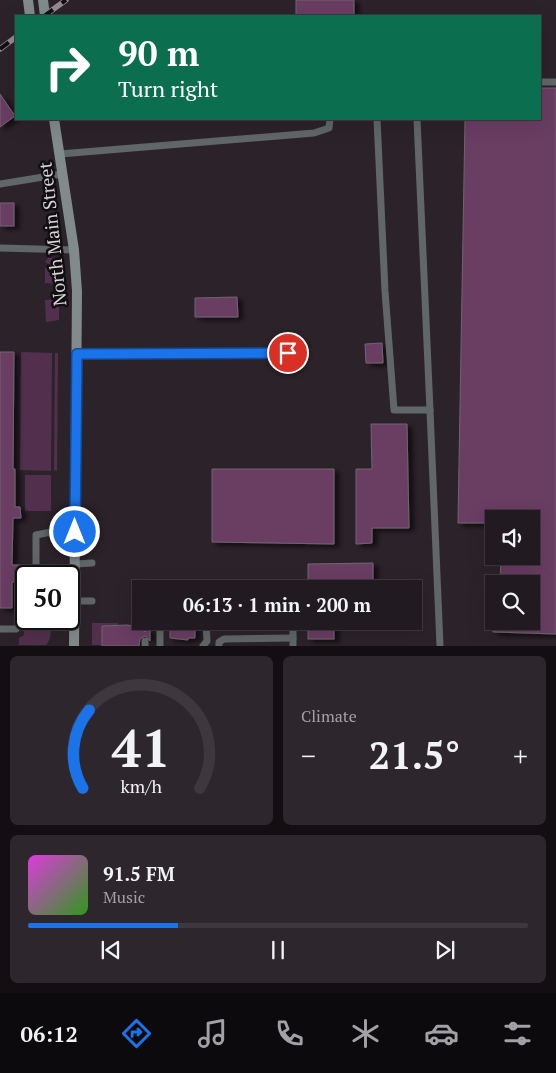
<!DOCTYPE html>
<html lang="en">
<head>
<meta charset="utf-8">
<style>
	body { margin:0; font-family:"PT Serif",serif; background:#2d272d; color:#f1f3f6; height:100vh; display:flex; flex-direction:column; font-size:19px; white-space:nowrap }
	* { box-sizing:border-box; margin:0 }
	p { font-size:16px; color:#a2a1a5 }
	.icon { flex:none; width:28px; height:28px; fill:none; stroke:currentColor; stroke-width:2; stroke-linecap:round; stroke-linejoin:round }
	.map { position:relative; height:646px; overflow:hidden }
	.sheet { display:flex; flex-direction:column; gap:10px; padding:10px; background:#120e12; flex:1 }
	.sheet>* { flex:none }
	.hud { position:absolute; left:15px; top:15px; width:526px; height:105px; border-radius:0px; box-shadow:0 5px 20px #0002,0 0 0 1px #3e383e; background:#0b6e4f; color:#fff; overflow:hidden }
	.controls { position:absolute; left:485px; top:510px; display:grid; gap:10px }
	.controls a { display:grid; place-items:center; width:55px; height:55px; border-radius:0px; background:#211a20; box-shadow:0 5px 20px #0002,0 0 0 1px #3e383e; font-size:25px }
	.speed { position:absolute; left:15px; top:565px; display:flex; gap:10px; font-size:25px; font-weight:700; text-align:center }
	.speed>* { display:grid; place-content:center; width:65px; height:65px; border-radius:50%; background:#211a20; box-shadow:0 5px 20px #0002,0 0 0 1px #3e383e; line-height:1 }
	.speed .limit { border:2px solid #111; border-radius:8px; background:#fff; color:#111 }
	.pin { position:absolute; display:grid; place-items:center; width:42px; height:42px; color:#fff; margin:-21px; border:2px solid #fff; border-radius:50%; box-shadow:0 1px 5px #0007 }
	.me { position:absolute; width:55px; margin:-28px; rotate:0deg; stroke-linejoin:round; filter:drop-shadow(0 0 4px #0008) }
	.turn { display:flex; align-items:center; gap:18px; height:105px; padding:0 20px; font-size:22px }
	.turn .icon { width:65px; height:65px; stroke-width:2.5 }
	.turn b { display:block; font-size:35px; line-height:42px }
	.big { font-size:38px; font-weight:700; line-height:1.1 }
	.sheet .tile { flex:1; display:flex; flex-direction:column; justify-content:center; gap:8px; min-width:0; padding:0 18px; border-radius:8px; background:#2d272d }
	.sheet .dial { align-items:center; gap:0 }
	.dial svg { height:130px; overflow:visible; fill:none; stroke:#3e383e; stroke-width:7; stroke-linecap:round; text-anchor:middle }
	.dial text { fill:#f1f3f6; stroke:none }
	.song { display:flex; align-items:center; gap:15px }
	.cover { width:60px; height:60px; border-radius:8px; background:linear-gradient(135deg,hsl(300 70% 55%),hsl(110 70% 35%)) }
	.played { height:5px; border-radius:2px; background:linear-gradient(90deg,#1a73e8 30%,#3e383e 30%) }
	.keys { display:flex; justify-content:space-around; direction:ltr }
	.heat { display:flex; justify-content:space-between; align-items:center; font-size:28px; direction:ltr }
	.sheet .tiles { flex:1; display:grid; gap:10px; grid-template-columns:1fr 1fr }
	.tile:last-child { grid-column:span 2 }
	.trip { position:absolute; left:132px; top:580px; width:290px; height:50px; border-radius:0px; background:#211a20; box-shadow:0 5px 20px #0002,0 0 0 1px #3e383e; font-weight:700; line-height:50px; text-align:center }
	.tabs { display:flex; height:80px; justify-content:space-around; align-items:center; background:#0d0a0d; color:#a2a1a5 }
	.tabs .icon { width:35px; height:35px }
	.tabs .current { color:#1a73e8 }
	.tabs b { font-size:22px; color:#f1f3f6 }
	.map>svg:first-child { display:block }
	.green { fill:#52304d }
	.building { fill:#6b3e64; stroke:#70656e; filter:url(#shadow) }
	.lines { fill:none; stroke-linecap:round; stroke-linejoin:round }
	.lane { stroke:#606767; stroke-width:7 }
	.secondary { stroke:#818b8b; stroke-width:10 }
	.rail-casing { stroke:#928b91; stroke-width:5.5 }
	.rail { stroke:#110e11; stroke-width:4; stroke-dasharray:11; stroke-linecap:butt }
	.route-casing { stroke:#114b97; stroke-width:12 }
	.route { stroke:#1a73e8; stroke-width:9 }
	.labels { text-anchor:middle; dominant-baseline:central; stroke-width:5; stroke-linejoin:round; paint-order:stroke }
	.street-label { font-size:18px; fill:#dad4d9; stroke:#110e11 }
</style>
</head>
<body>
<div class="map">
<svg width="556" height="646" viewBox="0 0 556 646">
	<defs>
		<filter id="shadow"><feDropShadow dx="5" dy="3" stdDeviation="2.5" flood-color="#0009"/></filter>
	</defs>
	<rect width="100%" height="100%" fill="#2c232a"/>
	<g class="green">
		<polygon points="48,258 58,258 60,281 57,284 45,283 45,268 54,267 45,262"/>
		<polygon points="57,299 59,301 59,320 46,322 45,300"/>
		<polygon points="21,352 52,353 51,471 20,470"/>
		<polygon points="55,353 58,353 57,471 54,470"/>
		<rect x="25" y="475" width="26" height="36"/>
		<path d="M35 620 49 624C52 631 51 640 46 645H19V638L24 635V626Z"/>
		<polygon points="92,623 118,623 118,625 102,626 102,645 92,645"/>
	</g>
	<g class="building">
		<rect x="296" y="0" width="58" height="16"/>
		<polygon points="540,88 556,88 556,634 493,632 493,621 531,621 531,584 500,584 501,556 531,556 531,519 494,519 494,523 458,523 465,119 540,119"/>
		<polygon points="0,94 15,116 0,127"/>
		<rect x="0" y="203" width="14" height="23"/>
		<polygon points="237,297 238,317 195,317 195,298"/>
		<polygon points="382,343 383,363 366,363 365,344"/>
		<polygon points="0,352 14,352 13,469 15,469 15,507 20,507 21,518 13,518 12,565 21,565 21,582 12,582 12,608 0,608"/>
		<polygon points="371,424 407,424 409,528 372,528 372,543 356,544 356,469 372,469"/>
		<polygon points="212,469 334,469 334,544 212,542"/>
		<polygon points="373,563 373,580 333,580 333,589 308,589 308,564"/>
		<polygon points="170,621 195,621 195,638 188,638 188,640 170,638"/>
		<rect x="308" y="621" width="26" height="18"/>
		<polygon points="127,625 140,627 145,632 150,627 150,641 145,636 140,639 139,646 102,646 102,626"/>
	</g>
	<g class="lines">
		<g class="lane">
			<polyline points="540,82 556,82"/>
			<polyline points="377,119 385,291 394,410 430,410 440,646"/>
			<polyline points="417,119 430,410"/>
			<polyline points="60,154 314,133 329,128 330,119"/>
			<polyline points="0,184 62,174"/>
			<polyline points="0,248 74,250"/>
			<polyline points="77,354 288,353"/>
			<polyline points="75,564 92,563"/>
			<polyline points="36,576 36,535 51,532 75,532"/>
			<polyline points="75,601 92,601"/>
			<polyline points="144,621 145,627"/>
			<polyline points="160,621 160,646"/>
			<polyline points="293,621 293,646"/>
			<polyline points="0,629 16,629"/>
			<polyline points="145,641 145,646"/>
			<polyline points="203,646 207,641 206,621"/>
			<polyline points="219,646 219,642 224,639 293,638"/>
		</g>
		<g class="secondary">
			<polyline points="28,0 30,16"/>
			<polyline points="43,0 45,16"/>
			<polyline points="54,119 74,250 77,291 74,646"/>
		</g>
		<g class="rail-casing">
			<g id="rail">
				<polyline points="44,16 66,0"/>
				<polyline points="0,49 16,37"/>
			</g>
		</g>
		<use href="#rail" class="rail"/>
	</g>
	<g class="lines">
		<g class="route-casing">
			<polyline id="route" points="75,532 77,354 288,353"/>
		</g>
		<use href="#route" class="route"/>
	</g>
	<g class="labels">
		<g class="street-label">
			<text transform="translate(52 234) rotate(-96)">North Main Street</text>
		</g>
	</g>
</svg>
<div class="controls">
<a><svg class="icon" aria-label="sound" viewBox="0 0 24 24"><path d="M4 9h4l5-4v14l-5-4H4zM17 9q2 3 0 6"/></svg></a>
<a><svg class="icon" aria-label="search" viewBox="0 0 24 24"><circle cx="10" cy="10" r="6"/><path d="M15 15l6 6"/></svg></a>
</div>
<div class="speed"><div class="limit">50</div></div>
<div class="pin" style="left:288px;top:353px;background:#d93025"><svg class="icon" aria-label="arrive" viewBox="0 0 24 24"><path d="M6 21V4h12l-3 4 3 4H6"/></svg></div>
<svg class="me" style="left:75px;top:532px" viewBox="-20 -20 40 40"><circle r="17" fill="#1a73e8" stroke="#fff" stroke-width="3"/><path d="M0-11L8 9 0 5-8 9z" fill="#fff"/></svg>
<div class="trip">06:13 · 1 min · 200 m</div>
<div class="hud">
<div class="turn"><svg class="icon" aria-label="right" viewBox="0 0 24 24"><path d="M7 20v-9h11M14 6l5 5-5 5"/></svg><div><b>90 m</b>Turn right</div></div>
</div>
</div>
<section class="sheet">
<div class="tiles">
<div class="tile dial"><svg viewBox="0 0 100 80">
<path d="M14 69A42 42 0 1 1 86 69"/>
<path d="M14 69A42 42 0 0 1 18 21" stroke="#1a73e8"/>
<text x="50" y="56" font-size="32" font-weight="700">41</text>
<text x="50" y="72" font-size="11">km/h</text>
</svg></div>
<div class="tile"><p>Climate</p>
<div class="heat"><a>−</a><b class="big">21.5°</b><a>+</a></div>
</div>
<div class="tile">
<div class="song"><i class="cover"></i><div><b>91.5 FM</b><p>Music</p></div></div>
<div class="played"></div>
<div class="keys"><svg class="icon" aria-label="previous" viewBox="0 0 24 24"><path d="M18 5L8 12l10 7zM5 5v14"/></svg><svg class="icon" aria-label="pause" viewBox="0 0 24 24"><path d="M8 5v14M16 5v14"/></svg><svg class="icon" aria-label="next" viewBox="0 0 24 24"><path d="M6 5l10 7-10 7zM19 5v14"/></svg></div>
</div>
</div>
</section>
<nav class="tabs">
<b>06:12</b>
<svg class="icon current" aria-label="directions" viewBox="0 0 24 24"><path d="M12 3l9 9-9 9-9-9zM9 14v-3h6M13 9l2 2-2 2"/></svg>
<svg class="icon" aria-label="music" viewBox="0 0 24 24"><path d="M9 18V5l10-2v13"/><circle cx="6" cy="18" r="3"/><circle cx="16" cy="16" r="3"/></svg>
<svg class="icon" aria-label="phone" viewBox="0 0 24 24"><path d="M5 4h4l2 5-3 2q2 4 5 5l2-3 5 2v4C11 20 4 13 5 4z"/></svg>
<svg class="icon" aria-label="climate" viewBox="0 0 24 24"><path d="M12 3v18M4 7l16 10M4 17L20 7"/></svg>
<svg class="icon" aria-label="car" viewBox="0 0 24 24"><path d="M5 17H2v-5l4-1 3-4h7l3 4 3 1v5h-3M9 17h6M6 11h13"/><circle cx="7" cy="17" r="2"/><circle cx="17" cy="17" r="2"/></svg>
<svg class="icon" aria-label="filters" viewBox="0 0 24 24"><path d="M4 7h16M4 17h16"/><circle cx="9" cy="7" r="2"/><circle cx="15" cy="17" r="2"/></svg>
</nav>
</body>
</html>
